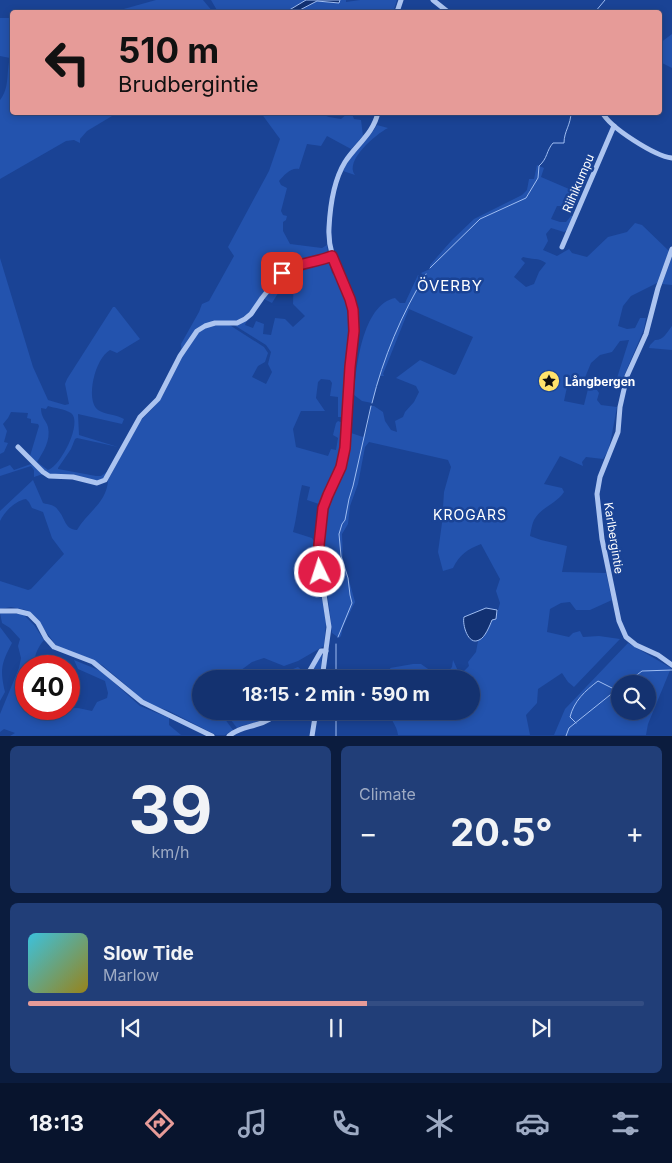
<!DOCTYPE html>
<html lang="en">
<head>
<meta charset="utf-8">
<style>
	body { margin:0; font-family:Inter,sans-serif; background:#213e78; color:#f1f3f6; height:100vh; display:flex; flex-direction:column; font-size:19px; white-space:nowrap }
	* { box-sizing:border-box; margin:0 }
	p { font-size:16px; color:#9daac3 }
	.icon { flex:none; width:28px; height:28px; fill:none; stroke:currentColor; stroke-width:2; stroke-linecap:round; stroke-linejoin:round }
	.map { position:relative; height:736px; overflow:hidden }
	.panel { display:flex; flex-direction:column; gap:10px; padding:10px; background:#0b1c3e; flex:1 }
	.panel>* { flex:none }
	.banner { position:absolute; left:10px; top:10px; width:652px; height:105px; border-radius:5px; box-shadow:0 2px 8px #0003,0 0 0 1px #334d83; background:#e69b98; color:#111; overflow:hidden }
	.fabs { position:absolute; left:611px; top:675px; display:grid; gap:10px }
	.fabs a { display:grid; place-items:center; width:45px; height:45px; border-radius:50%; background:#143270; box-shadow:0 2px 8px #0003,0 0 0 1px #334d83; font-size:25px }
	.speed { position:absolute; left:15px; top:655px; display:flex; gap:10px; font-size:25px; font-weight:700; text-align:center }
	.speed>* { display:grid; place-content:center; width:65px; height:65px; border-radius:50%; background:#143270; box-shadow:0 2px 8px #0003,0 0 0 1px #334d83; line-height:1 }
	.speed .limit { border:8px solid #d22; background:#fff; color:#111 }
	.pin { position:absolute; display:grid; place-items:center; width:42px; height:42px; color:#fff; margin:-21px; border-radius:10px; box-shadow:0 2px 8px #0006 }
	.me { position:absolute; width:55px; margin:-28px; rotate:356deg; stroke-linejoin:round; filter:drop-shadow(0 0 4px #0008) }
	.turn { display:flex; align-items:center; gap:18px; height:105px; padding:0 25px; font-size:22px }
	.turn .icon { width:65px; height:65px; stroke-width:2.5 }
	.turn b { display:block; font-size:35px; line-height:42px }
	.big { font-size:38px; font-weight:700; line-height:1.1 }
	.panel .card { flex:1; display:flex; flex-direction:column; justify-content:center; gap:8px; min-width:0; padding:0 18px; border-radius:8px; background:#213e78 }
	.panel .dial { align-items:center; gap:0 }
	.dial b { font-size:65px; line-height:1 }
	.song { display:flex; align-items:center; gap:15px }
	.cover { width:60px; height:60px; border-radius:8px; background:linear-gradient(135deg,hsl(190 70% 55%),hsl(50 70% 35%)) }
	.played { height:5px; border-radius:2px; background:linear-gradient(90deg,#e69b98 55%,#334d83 55%) }
	.keys { display:flex; justify-content:space-around; direction:ltr }
	.heat { display:flex; justify-content:space-between; align-items:center; font-size:28px; direction:ltr }
	.panel .tiles { flex:1; display:grid; gap:10px; grid-template-columns:1fr 1fr }
	.card:last-child { grid-column:span 2 }
	.trip { position:absolute; left:192px; top:670px; width:288px; height:50px; border-radius:25px; background:#143270; box-shadow:0 2px 8px #0003,0 0 0 1px #334d83; font-weight:700; line-height:50px; text-align:center }
	.dock { display:flex; height:80px; justify-content:space-around; align-items:center; background:#08142d; color:#9daac3 }
	.dock .icon { width:35px; height:35px }
	.dock .selected { color:#e69b98 }
	.dock b { font-size:22px; color:#f1f3f6 }
	.map>svg:first-child { display:block }
	.green { fill:#2353ae; fill-rule:evenodd }
	.water { fill:#123172; stroke:#9fbdf2 }
	.lines { fill:none; stroke-linecap:round; stroke-linejoin:round }
	.stream { stroke:#9fbdf2; stroke-width:1 }
	.minor { stroke:#acc4f0; stroke-width:5 }
	.route-casing { stroke:#92132f; stroke-width:12 }
	.route { stroke:#e11d48; stroke-width:9 }
	.labels { text-anchor:middle; dominant-baseline:central; stroke-width:5; stroke-linejoin:round; paint-order:stroke }
	.street-label { font-size:12px; fill:#fff; stroke:#1a4395 }
	.poi-label { font-size:12px; font-weight:bold; fill:#fff; stroke:#1a4395; text-anchor:start }
	.neighbourhood-label { font-size:14px; letter-spacing:1px; fill:#fff; stroke:#1a4395 }
	.quarter-label { font-size:15px; letter-spacing:1px; fill:#fff; stroke:#1a4395 }
</style>
</head>
<body>
<div class="map">
<svg width="672" height="736" viewBox="0 0 672 736">
	<rect width="100%" height="100%" fill="#1a4395"/>
	<g class="green">
		<polygon points="156,0 203,0 213,12 113,12"/>
		<polygon points="211,0 306,0 286,12 218,12"/>
		<polygon points="340,0 346,0 346,2 360,0 397,0 393,12 296,12 317,1 339,3"/>
		<path d="M0 18H10L12 21V112L117 113 87 131 80 139V143L74 140 66 141 0 179V100C10 88 6 72 10 58L0 56Z"/>
		<polygon points="672,34 672,68 660,62 660,43"/>
		<path d="M261 113H319L329 117 341 119 348 113 352 114 354 119 361 120 363 136 351 149 327 136 321 146 307 144 299 169C291 167 284 175 279 181L281 185 287 188 281 211 283 215 287 216 286 220 283 222V231L290 244 322 248 327 245 329 262 332 273 336 277 347 300 350 314 351 334 348 354 343 417H338V397L330 396 332 383 330 380 321 379 318 382 316 398 325 411H301L293 429 296 447 328 456 331 449 336 450 338 438 333 435 336 423 338 421 343 423C347 455 331 476 322 505L307 500 310 487 302 485C298 501 297 516 293 532L312 538 316 544V564L326 622 324 646 298 661 284 666 264 658 252 662 229 679H201V711H219L233 730 225 735H216L169 711 144 702 127 686 102 665 83 656 61 649 55 644 35 617 26 610 11 607 0 609V581L28 590 31 589 64 554 52 538 43 512 32 508 29 502 26 499C15 501 5 511 0 521V511L33 480 43 503C49 505 54 504 58 510 66 519 64 529 77 530 87 512 107 503 108 480L140 421 153 408 163 395 182 357 181 344 199 312 202 304 209 301 234 256 228 247 269 171 280 139ZM288 267 294 270 293 304 305 316 293 327 285 319 275 318 271 335 263 334 264 324 256 321 253 328 245 325 247 320 234 325 266 345 271 352 268 364 272 372 266 384 252 377 258 366 265 362 268 353 264 347 228 324C246 317 250 314 260 297L272 303 280 290 286 285Z"/>
		<path d="M377 125 388 128C376 134 344 161 355 175L343 171C351 153 368 141 377 125Z"/>
		<path d="M537 165 544 168 541 177 569 189H578L580 196 570 201 569 204 563 206H557L551 219 560 222H566L571 216H573L568 230 564 232 551 228 546 234 548 241 543 250 557 256 569 249 572 253 587 257 608 237 627 232 635 223 642 225 669 251 657 283 631 296 623 306 618 326 627 329 635 328 640 318H646L644 329 621 383 617 378 629 340 620 341 612 352 600 355 591 363 584 380 573 383 567 387 564 401 584 405 588 389 597 390 599 393 597 400 601 405 617 407 611 439 608 451 603 459 586 457 582 462 583 466 560 456 544 484 562 488 564 492C556 504 541 507 534 520 532 524 531 531 530 536L541 540 567 546 562 572 606 573 612 600 590 610H576L570 602 561 603 550 609 547 632 569 637 573 633 580 631 583 637 599 636 620 639 574 687 568 682 562 673 538 689 537 703 526 715 530 735H397H398C397 725 390 720 389 711H471V679H394L390 668 413 664H421L431 671 439 672 444 676 452 667 453 660 458 671 457 674 462 673 469 666 468 662 476 652 478 641 484 635 492 620 496 617 500 603 496 591 500 579 481 544C468 549 459 555 453 568L443 571 438 552 442 523 444 492 451 467 448 460 369 442 365 447 358 484 350 506 348 524 342 534 343 559 355 602 343 627 341 636 339 638 332 633C329 594 319 557 325 517 328 497 337 485 344 467 348 456 348 444 348 432L363 437 367 429 371 406H374L383 412 385 421 391 430 397 432 395 421 403 417 405 412 414 402 419 392 416 386 396 378 420 360 454 375 456 374 473 337 409 309 383 374 384 376H380L372 403 362 401 354 395C356 368 362 305 395 298L400 303H405L418 275 422 277 423 275 421 273 430 269V265L452 240 474 219 522 195 527 190 529 179H534ZM523 257C532 260 538 257 546 263L539 272 534 284 526 287 514 277 525 263 521 259Z"/>
		<polygon points="672,257 672,285 662,284"/>
		<path d="M0 258 33 367 48 400 65 405 69 404 65 384 67 379 113 307H115L140 339 117 353 110 350C95 358 85 400 98 410 105 415 116 414 124 419L122 424 78 414 79 435 118 447 77 438 75 439 71 449 58 468V469L96 476H101L108 471 106 477 100 481 48 474 30 456 39 426 38 424 31 423V419L27 418 28 413 11 412 8 418 3 424 7 431 4 442 8 443 4 452 0 454ZM48 406C54 408 65 409 71 413 83 422 61 466 48 470L37 462C43 452 51 441 48 427 46 420 41 418 41 408L46 409Z"/>
		<path d="M672 326V350L649 348 650 345 655 340C664 340 667 332 672 326Z"/>
		<polygon points="31,464 43,474 34,477 34,470 31,466 0,476 0,469 10,465 14,470"/>
		<path d="M0 613 23 614 34 625 44 640C38 647 33 657 35 666H26V709L78 708 92 711 97 702 107 698 108 693 105 681 78 669 74 660 101 671 140 706 169 718V725L181 735 10 736 15 733 4 729 0 732V714L19 668 21 658 18 646 20 639 10 628 2 623Z"/>
		<path d="M0 627 12 643C1 664 0 669 5 692L0 701Z"/>
		<path d="M628 643 671 668 648 724 646 735H554L565 709ZM620 684H648V711H620Z"/>
		<polygon points="322,655 321,668 317,679 308,679 319,656"/>
		<polygon points="298,667 305,673 302,679 279,679 283,673"/>
		<polygon points="224,711 277,711 256,724 243,725 237,728"/>
	</g>
	<g class="water">
		<polygon points="306,0 340,0 339,3 317,1 296,12 286,12"/>
		<path d="M486 608 497 610 496 619 492 620C490 625 485 638 479 640 468 646 462 624 464 617Z"/>
	</g>
	<g class="lines">
		<g class="stream">
			<polyline points="595,12 605,0"/>
			<path d="M430 268 480 219 526 198 538 178 539 166C548 158 546 151 553 143H564C564 131 571 125 571 112"/>
			<path d="M372 403C383 358 402 313 426 274"/>
			<polyline points="338,637 352,603 350,595 348,578 341,556 339,534 342,524 345,520 349,499 353,486 371,406"/>
			<polyline points="336,644 336,679"/>
			<polyline points="625,684 642,671 672,670"/>
			<path d="M576 723 570 717C574 701 585 691 598 681L616 690"/>
			<polyline points="336,736 336,711"/>
			<polyline points="566,736 569,728 620,687"/>
		</g>
		<g class="minor">
			<polyline points="433,0 448,12"/>
			<polyline points="397,12 401,0"/>
			<path d="M602 112C610 128 655 156 672 158"/>
			<polyline points="562,247 614,126"/>
			<polyline points="672,249 658,288 646,334 627,376 620,407 618,432 600,477 597,494 602,539 619,621 626,637 636,645 658,655 672,665"/>
			<polyline points="18,447 43,472 49,476 73,477 97,483 105,480 140,417 158,399 180,356 197,331 205,326 215,323 237,323 245,319 251,314 262,298 282,273 294,266 320,261 332,256"/>
			<polyline points="0,611 17,611 29,614 38,623 46,638 54,647 93,662 142,702 212,736"/>
			<polyline points="305,679 321,651 326,651"/>
			<path d="M322 679 329 627 319 562V534L325 502 341 467 344 455C348 430 347 404 349 379 351 357 356 334 353 311 348 282 327 261 329 228 330 207 334 180 345 162 356 145 374 133 378 112"/>
			<path d="M229 736C237 729 245 728 255 725 265 723 273 717 281 711"/>
			<polyline points="312,736 316,711"/>
		</g>
	</g>
	<g class="lines">
		<g class="route-casing">
			<path id="route" d="M282 273C298 262 315 263 332 256L350 299 353 310 354 331 350 367 345 448 341 467 328 495 323 508 319 545 320 572"/>
		</g>
		<use href="#route" class="route"/>
	</g>
	<defs>
		<g id="sight-disc" transform="scale(1.125)"><circle r="9.5" fill="#ffe36b" stroke="#1a4395"/><path d="M0-6L1.8-2.2L6-1.7L2.9 1.2L3.7 5.4L0 3.3L-3.7 5.4L-2.9 1.2L-6-1.7L-1.8-2.2Z" fill="#111"/></g>
	</defs>
	<g fill-rule="evenodd">
		<use href="#sight-disc" x="549" y="381"/>
	</g>
	<g class="labels">
		<g class="street-label">
			<text transform="translate(578 183) rotate(-67)">Riihikumpu</text>
			<text transform="translate(614 538) rotate(81)">Karlbergintie</text>
		</g>
		<g class="poi-label">
			<text x="565" y="381">Långbergen</text>
		</g>
		<g class="neighbourhood-label">
			<text x="470" y="514">KROGARS</text>
		</g>
		<g class="quarter-label">
			<text x="450" y="285">ÖVERBY</text>
		</g>
	</g>
</svg>
<div class="fabs">
<a><svg class="icon" aria-label="search" viewBox="0 0 24 24"><circle cx="10" cy="10" r="6"/><path d="M15 15l6 6"/></svg></a>
</div>
<div class="speed"><div class="limit">40</div></div>
<div class="pin" style="left:282px;top:273px;background:#d93025"><svg class="icon" aria-label="arrive" viewBox="0 0 24 24"><path d="M6 21V4h12l-3 4 3 4H6"/></svg></div>
<svg class="me" style="left:320px;top:572px" viewBox="-20 -20 40 40"><circle r="17" fill="#e11d48" stroke="#fff" stroke-width="3"/><path d="M0-11L8 9 0 5-8 9z" fill="#fff"/></svg>
<div class="trip">18:15 · 2 min · 590 m</div>
<div class="banner">
<div class="turn"><svg class="icon" aria-label="left" viewBox="0 0 24 24"><path d="M17 20v-9H6M10 6l-5 5 5 5"/></svg><div><b>510 m</b>Brudbergintie</div></div>
</div>
</div>
<section class="panel">
<div class="tiles">
<div class="card dial"><b>39</b><p>km/h</p></div>
<div class="card"><p>Climate</p>
<div class="heat"><a>−</a><b class="big">20.5°</b><a>+</a></div>
</div>
<div class="card">
<div class="song"><i class="cover"></i><div><b>Slow Tide</b><p>Marlow</p></div></div>
<div class="played"></div>
<div class="keys"><svg class="icon" aria-label="previous" viewBox="0 0 24 24"><path d="M18 5L8 12l10 7zM5 5v14"/></svg><svg class="icon" aria-label="pause" viewBox="0 0 24 24"><path d="M8 5v14M16 5v14"/></svg><svg class="icon" aria-label="next" viewBox="0 0 24 24"><path d="M6 5l10 7-10 7zM19 5v14"/></svg></div>
</div>
</div>
</section>
<nav class="dock">
<b>18:13</b>
<svg class="icon selected" aria-label="directions" viewBox="0 0 24 24"><path d="M12 3l9 9-9 9-9-9zM9 14v-3h6M13 9l2 2-2 2"/></svg>
<svg class="icon" aria-label="music" viewBox="0 0 24 24"><path d="M9 18V5l10-2v13"/><circle cx="6" cy="18" r="3"/><circle cx="16" cy="16" r="3"/></svg>
<svg class="icon" aria-label="phone" viewBox="0 0 24 24"><path d="M5 4h4l2 5-3 2q2 4 5 5l2-3 5 2v4C11 20 4 13 5 4z"/></svg>
<svg class="icon" aria-label="climate" viewBox="0 0 24 24"><path d="M12 3v18M4 7l16 10M4 17L20 7"/></svg>
<svg class="icon" aria-label="car" viewBox="0 0 24 24"><path d="M5 17H2v-5l4-1 3-4h7l3 4 3 1v5h-3M9 17h6M6 11h13"/><circle cx="7" cy="17" r="2"/><circle cx="17" cy="17" r="2"/></svg>
<svg class="icon" aria-label="filters" viewBox="0 0 24 24"><path d="M4 7h16M4 17h16"/><circle cx="9" cy="7" r="2"/><circle cx="15" cy="17" r="2"/></svg>
</nav>
</body>
</html>
